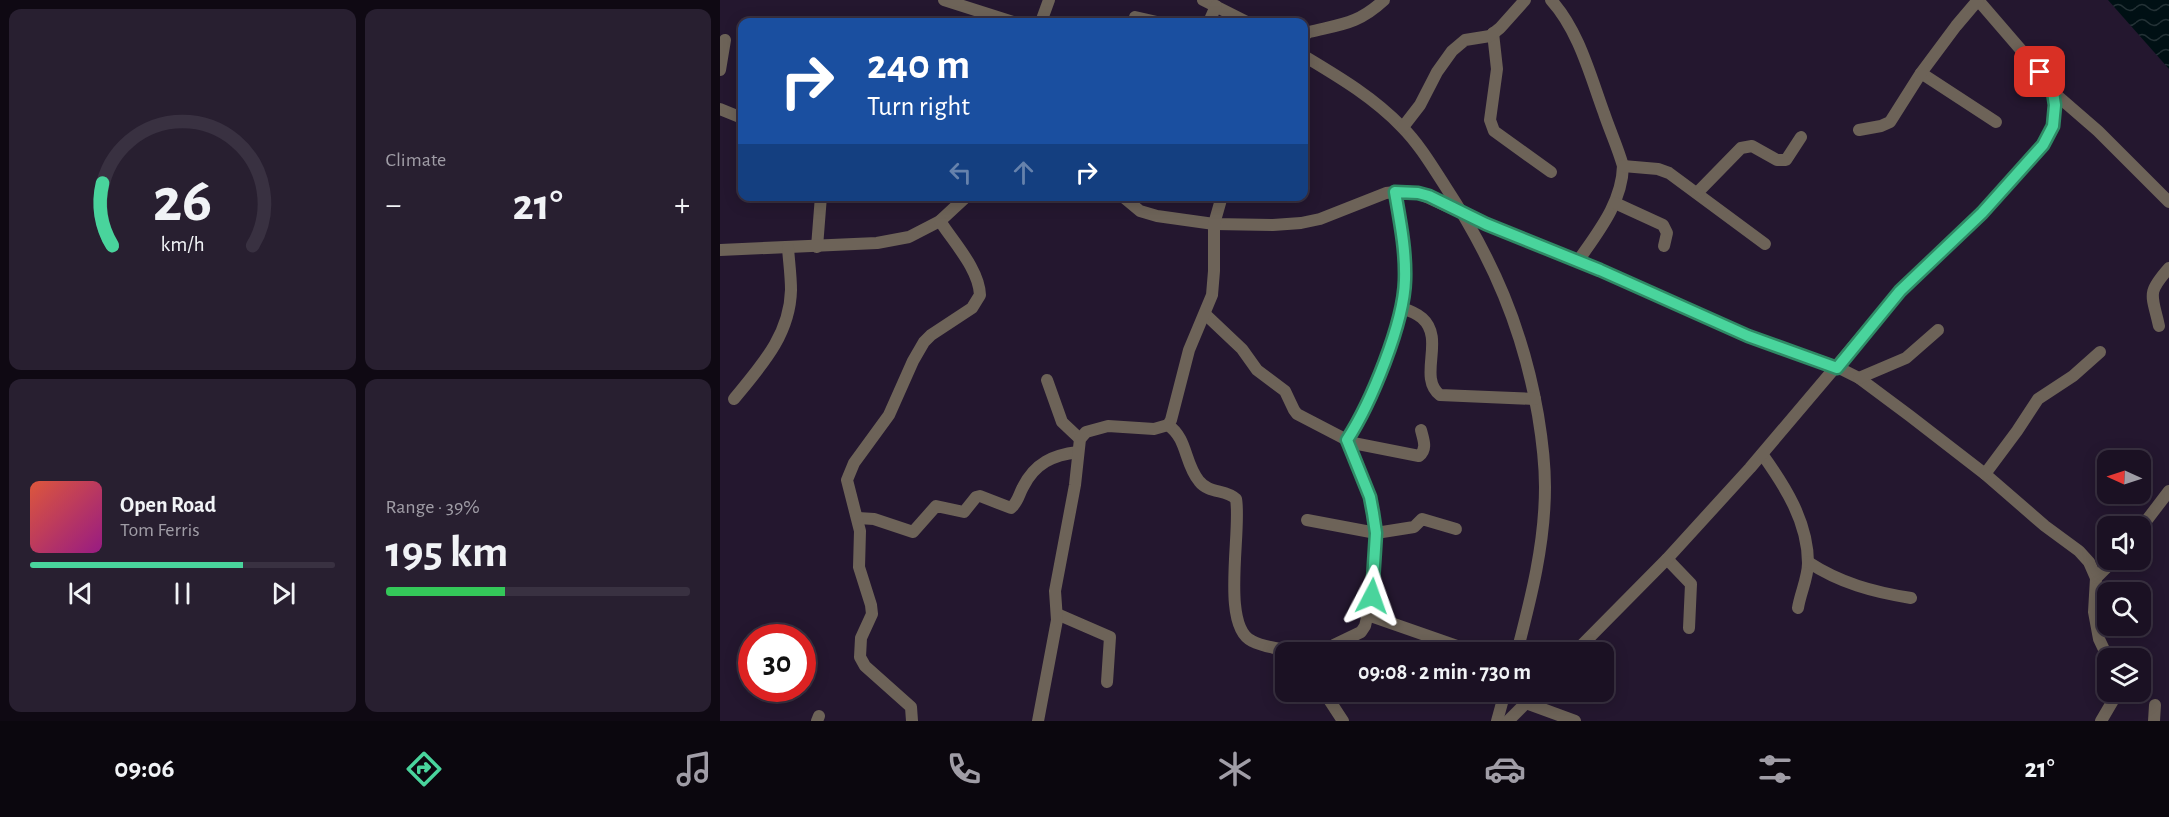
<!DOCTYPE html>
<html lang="en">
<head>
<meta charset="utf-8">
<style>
	body { margin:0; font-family:"Alegreya Sans",sans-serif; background:#281f30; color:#f1f3f6; height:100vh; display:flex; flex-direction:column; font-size:22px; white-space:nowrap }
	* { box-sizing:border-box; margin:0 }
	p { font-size:20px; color:#a09da6 }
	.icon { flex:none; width:33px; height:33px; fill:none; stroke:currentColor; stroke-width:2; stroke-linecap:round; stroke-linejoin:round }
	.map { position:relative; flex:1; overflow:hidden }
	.panel { display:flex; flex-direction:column; gap:9px; padding:9px; background:#0f0913; width:720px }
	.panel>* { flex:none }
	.top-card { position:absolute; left:18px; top:18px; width:570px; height:183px; border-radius:12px; box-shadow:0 3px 15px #0003,0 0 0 2px #393141; background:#1a4fa0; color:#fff; overflow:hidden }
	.needle { width:39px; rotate:273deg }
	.tools { position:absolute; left:1377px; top:450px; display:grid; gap:12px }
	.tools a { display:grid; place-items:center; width:54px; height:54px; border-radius:12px; background:#1b1123; box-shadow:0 3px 15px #0003,0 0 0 2px #393141; font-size:30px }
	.speed { position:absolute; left:18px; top:624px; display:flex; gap:12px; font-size:30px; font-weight:700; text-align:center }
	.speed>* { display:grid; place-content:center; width:78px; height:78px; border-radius:50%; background:#1b1123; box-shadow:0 3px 15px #0003,0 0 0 2px #393141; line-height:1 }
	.speed .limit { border:9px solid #d22; background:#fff; color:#111 }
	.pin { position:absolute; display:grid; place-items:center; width:51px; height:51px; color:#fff; margin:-26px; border-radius:12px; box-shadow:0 3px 9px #0006 }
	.me { position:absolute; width:66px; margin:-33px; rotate:4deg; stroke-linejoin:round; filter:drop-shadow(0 0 4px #0008) }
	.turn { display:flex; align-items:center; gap:21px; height:126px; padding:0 30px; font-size:27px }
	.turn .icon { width:78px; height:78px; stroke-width:2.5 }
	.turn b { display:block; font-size:42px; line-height:51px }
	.lanes { display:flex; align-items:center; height:57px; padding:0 30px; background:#0003; justify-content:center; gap:30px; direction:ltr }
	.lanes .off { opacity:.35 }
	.big { font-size:45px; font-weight:700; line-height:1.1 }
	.panel .widget { flex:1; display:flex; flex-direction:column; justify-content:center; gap:9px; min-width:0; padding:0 21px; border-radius:12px; background:#281f30 }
	.panel .dial { align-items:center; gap:0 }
	.dial svg { height:156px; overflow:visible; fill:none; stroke:#393141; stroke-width:7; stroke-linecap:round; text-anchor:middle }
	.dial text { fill:#f1f3f6; stroke:none }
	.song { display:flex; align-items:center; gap:18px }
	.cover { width:72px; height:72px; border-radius:9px; background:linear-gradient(135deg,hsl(10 70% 55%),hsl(310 70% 35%)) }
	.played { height:6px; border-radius:3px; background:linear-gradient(90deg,#49d49c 70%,#393141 70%) }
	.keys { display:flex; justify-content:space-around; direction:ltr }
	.heat { display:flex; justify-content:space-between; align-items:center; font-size:33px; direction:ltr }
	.charge { height:9px; border-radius:4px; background:linear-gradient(90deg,#34c759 39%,#393141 0) }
	.panel .tiles { flex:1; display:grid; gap:9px; grid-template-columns:repeat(2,1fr) }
	.trip { position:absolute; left:555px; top:642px; width:339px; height:60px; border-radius:12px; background:#1b1123; box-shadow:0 3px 15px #0003,0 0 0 2px #393141; font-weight:700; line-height:60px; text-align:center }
	.tabs { display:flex; height:96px; justify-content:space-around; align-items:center; background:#0b070e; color:#a09da6 }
	.tabs .icon { width:42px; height:42px }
	.tabs .on { color:#49d49c }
	.tabs b { font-size:27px; color:#f1f3f6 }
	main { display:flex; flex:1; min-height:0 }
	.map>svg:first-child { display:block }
	.water { fill:url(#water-waves) }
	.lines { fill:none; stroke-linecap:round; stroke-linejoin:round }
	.street { stroke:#6d6358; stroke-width:12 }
	.route-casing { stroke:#2f8a65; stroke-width:15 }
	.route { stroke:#49d49c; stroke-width:10 }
</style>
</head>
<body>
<main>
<section class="panel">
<div class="tiles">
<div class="widget dial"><svg viewBox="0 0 100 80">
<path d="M14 69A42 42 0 1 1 86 69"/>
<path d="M14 69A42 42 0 0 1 9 37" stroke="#49d49c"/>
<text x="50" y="56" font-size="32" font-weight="700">26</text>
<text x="50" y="72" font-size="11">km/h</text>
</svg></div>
<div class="widget"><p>Climate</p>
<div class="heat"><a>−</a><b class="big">21°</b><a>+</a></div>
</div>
<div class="widget">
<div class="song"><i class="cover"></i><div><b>Open Road</b><p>Tom Ferris</p></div></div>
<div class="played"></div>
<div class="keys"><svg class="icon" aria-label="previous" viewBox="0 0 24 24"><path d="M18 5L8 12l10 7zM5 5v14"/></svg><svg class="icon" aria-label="pause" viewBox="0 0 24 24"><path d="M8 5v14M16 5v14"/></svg><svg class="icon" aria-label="next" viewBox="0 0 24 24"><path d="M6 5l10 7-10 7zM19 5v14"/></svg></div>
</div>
<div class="widget"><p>Range · 39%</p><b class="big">195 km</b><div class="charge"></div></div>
</div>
</section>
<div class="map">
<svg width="1449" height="721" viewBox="0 0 1449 721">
	<defs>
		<pattern id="water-waves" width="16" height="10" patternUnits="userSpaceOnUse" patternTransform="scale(1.5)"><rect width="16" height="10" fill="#001014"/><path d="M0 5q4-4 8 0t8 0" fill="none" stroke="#243236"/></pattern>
	</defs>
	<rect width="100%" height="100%" fill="#24172f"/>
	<polygon class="water" points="1388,0 1449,0 1449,69"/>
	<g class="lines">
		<g class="street">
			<polyline points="224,0 293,22"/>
			<polyline points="483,0 527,22"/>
			<path d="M831 0C859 31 870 75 884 113 890 131 898 148 903 166 902 203 878 232 858 261"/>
			<polyline points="1258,0 1320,72 1333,92 1378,131 1449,202"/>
			<polyline points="415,17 437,22"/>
			<polyline points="321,22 329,0"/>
			<polyline points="489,22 496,6"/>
			<polyline points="773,33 777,69 770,120 774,131 831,172"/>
			<path d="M584 35 589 32C622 24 638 24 664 0"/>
			<path d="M584 56C619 77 653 97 682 127 699 144 712 166 725 186 773 259 803 329 818 415 822 439 825 464 825 487 825 544 811 598 797 652"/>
			<polyline points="0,70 5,40"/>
			<polyline points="1201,73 1276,122"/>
			<polyline points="0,109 22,118"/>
			<polyline points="683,127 700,105 717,72 732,51 745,40 770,36 780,28 805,0"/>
			<polyline points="1139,130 1161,126 1170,122 1201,73 1236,26 1258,0"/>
			<polyline points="903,166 938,169 949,173 1045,244"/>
			<polyline points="977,193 1021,148 1032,146 1057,160 1066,160 1081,137"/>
			<polyline points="402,196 420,211 437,216 494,224 553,225 581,223 600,219 666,193 684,191 698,193 766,224 858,261 1028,336 1117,367 1139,378 1190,416 1265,474 1325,526 1359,551 1369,562 1376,578 1374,612 1379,639 1388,658"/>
			<polyline points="895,203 943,225 947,233 944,246"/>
			<polyline points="97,247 101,196"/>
			<polyline points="0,250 157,243 189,237 220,221 247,196"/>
			<path d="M681 308C688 310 696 313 702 318 726 339 697 377 720 395L815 399"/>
			<polyline points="485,314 522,349 537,370 565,391 574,410 577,414 627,440 650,497 656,533 652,596 645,626 641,632 614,645 606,652"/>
			<path d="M1439 326C1432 294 1426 294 1449 268"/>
			<polyline points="1139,378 1186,358 1218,330"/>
			<polyline points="327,380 342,422 360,439"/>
			<path d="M14 399C41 366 70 335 71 290 71 276 69 262 68 248"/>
			<path d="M448 425C468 439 464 463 479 481 489 494 506 489 516 499 522 529 500 626 532 641 545 648 563 649 577 652"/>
			<path d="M627 440C651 403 684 323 685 279 686 250 680 221 675 192"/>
			<path d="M628 442 699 456C708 449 703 439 701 430"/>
			<path d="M1042 454C1065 486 1088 522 1088 563 1088 578 1080 594 1078 608"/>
			<polyline points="1265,474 1297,431 1318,399 1353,376 1380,352"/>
			<path d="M138 518 154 519 193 532 216 506 244 512 256 497 260 496 291 508C298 502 299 494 303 487 315 463 333 455 358 452"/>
			<polyline points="587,520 656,533 694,527 702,519 736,529"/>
			<polyline points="1420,529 1449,491"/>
			<polyline points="947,559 971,584 969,628"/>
			<path d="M1088 562C1120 583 1153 592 1191 598"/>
			<polyline points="1376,578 1394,560"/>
			<polyline points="337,614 390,637 387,682"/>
			<polyline points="648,615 754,652"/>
			<polyline points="855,652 947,559 1030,468 1180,291 1262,213 1323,145 1333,126 1335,105 1333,92"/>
			<polyline points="604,692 623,721"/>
			<polyline points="806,703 855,721"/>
			<polyline points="97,721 99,716"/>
			<path d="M192 721 191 707 145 666 140 657 141 638 152 614 151 605 139 567 140 531 127 480 134 463 169 415 193 361 204 342 211 335 252 308 260 295C259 269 234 243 220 221"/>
			<polyline points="318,721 337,620 335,591 355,485 360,439 366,432 388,426 434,429 448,425 451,420 469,350 492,295 494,271 494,224 502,196"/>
			<polyline points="777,721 785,692"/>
			<polyline points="788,721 817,692"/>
			<polyline points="1381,721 1398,692"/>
			<polyline points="1434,721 1435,705"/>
		</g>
	</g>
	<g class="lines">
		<g class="route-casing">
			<path id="route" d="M652 596 656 533 653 513 650 497 627 440C651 403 684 323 685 280 686 250 680 221 675 192L698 193 709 196 766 224 880 270 1028 336 1117 368 1180 291 1262 213 1323 145 1333 126 1335 105 1333 92 1320 72"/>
		</g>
		<use href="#route" class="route"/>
	</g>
</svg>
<div class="tools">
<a><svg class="needle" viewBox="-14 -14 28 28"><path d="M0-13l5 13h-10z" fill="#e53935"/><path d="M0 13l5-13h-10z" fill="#a09da6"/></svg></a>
<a><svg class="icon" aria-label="sound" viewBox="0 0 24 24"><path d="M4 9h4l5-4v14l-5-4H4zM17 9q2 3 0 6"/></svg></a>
<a><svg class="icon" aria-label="search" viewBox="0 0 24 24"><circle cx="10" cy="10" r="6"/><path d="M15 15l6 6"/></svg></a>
<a><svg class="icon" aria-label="layers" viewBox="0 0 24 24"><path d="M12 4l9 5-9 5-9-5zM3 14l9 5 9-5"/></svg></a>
</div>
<div class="speed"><div class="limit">30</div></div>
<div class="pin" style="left:1320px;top:72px;background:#d93025"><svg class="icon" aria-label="arrive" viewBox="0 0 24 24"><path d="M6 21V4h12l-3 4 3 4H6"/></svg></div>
<svg class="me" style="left:652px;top:596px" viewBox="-20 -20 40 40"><path d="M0-17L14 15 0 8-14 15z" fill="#49d49c" stroke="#fff" stroke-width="4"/></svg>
<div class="trip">09:08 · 2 min · 730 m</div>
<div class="top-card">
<div class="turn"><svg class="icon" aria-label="right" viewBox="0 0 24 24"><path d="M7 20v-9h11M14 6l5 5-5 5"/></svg><div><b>240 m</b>Turn right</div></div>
<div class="lanes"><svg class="icon off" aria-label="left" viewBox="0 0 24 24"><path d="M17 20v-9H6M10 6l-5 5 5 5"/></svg><svg class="icon off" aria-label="ahead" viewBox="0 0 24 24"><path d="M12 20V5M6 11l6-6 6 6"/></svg><svg class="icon" aria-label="right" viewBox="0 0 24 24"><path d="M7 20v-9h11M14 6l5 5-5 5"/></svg></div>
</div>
</div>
</main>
<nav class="tabs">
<b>09:06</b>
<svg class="icon on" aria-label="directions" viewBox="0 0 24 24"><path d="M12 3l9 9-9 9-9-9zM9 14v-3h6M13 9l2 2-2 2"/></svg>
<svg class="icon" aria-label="music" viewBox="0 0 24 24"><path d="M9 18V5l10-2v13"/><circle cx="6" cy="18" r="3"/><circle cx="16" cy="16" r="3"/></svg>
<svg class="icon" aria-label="phone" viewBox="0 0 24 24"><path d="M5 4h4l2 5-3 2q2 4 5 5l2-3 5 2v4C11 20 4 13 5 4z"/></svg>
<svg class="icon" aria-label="climate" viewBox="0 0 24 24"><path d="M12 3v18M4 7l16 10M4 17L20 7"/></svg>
<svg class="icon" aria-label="car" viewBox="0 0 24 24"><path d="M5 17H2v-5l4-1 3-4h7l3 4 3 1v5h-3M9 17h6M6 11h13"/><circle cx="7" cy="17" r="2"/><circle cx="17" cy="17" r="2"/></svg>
<svg class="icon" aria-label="filters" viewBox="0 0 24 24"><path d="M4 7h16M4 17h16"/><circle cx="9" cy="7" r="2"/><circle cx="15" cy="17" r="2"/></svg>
<b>21°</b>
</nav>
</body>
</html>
